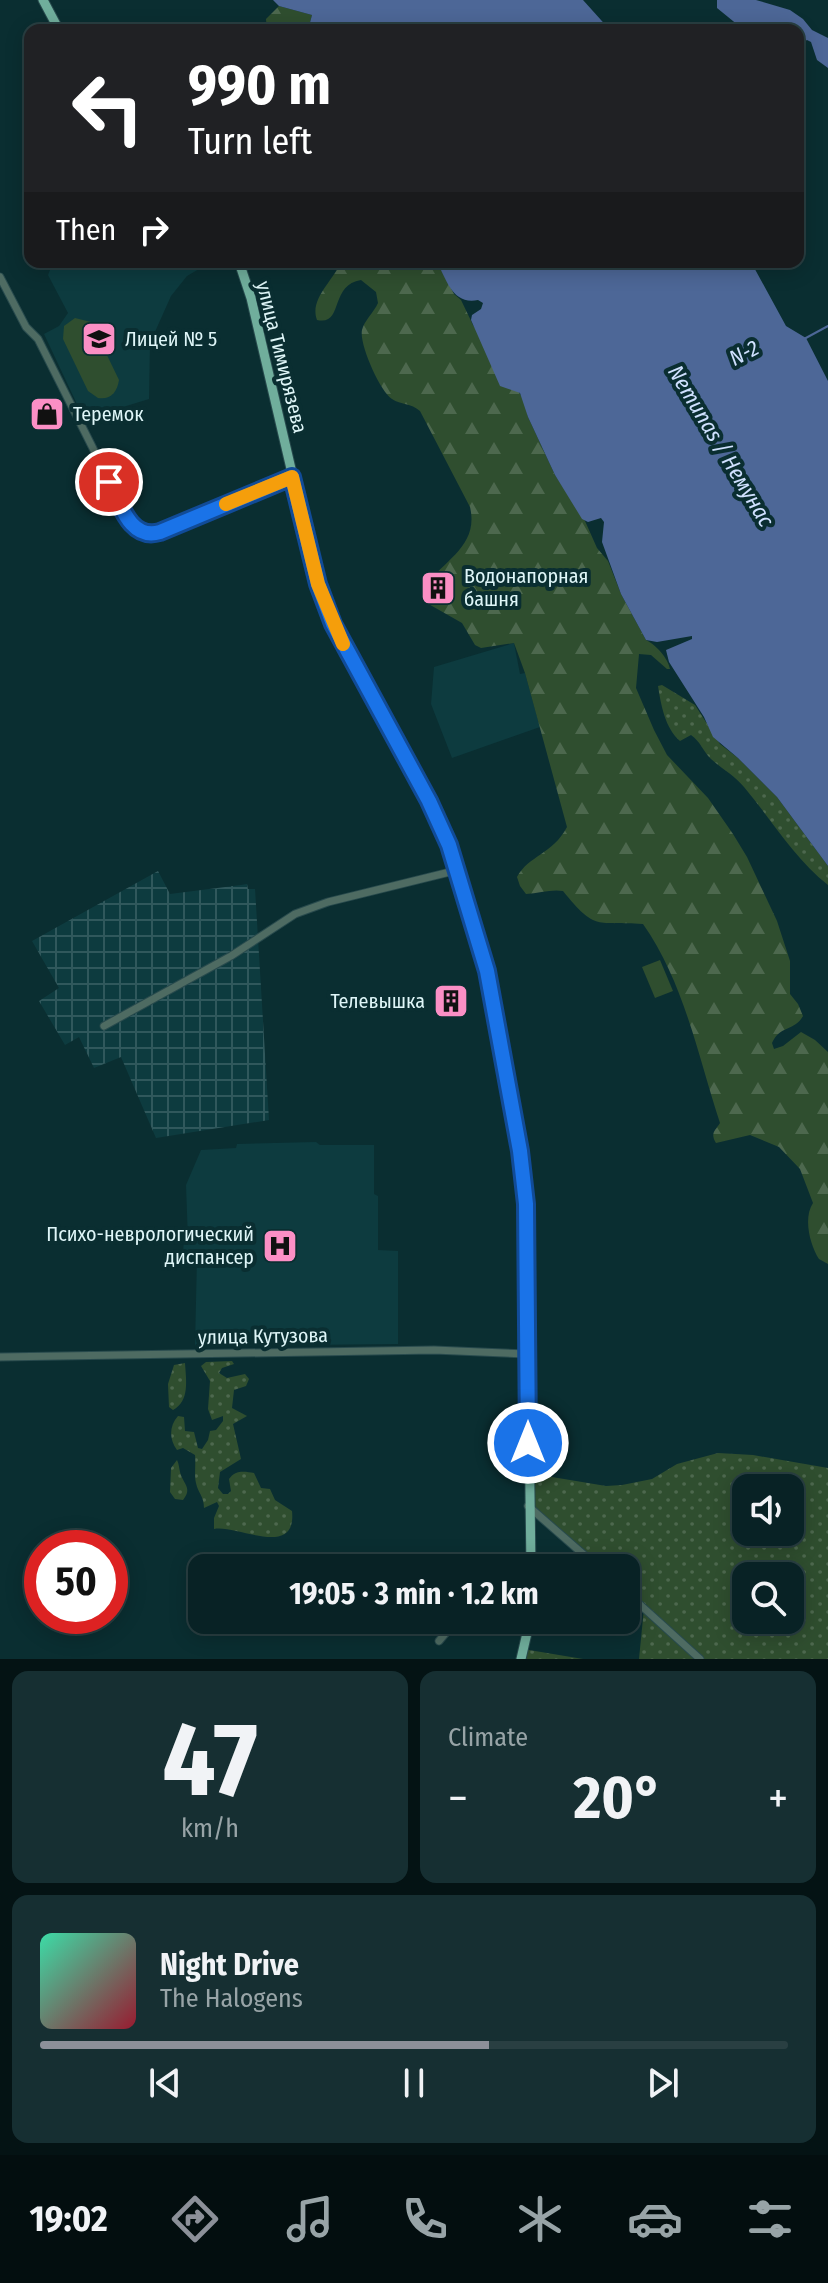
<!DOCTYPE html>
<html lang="en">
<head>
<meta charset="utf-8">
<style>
	body { margin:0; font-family:"Fira Sans Condensed",sans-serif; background:#162f32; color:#f1f3f6; height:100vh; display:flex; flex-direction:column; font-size:30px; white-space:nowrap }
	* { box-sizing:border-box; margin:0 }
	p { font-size:26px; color:#98a4a7 }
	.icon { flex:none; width:44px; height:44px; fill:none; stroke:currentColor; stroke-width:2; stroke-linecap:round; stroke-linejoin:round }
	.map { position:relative; height:1659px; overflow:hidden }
	.panel { display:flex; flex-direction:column; gap:12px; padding:12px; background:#041314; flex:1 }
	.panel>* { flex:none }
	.top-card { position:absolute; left:24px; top:24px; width:780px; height:244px; border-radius:16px; box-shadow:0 4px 20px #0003,0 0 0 2px #293f42; background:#202124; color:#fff; overflow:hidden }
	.tools { position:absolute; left:732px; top:1474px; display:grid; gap:16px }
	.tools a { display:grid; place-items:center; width:72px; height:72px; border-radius:16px; background:#082225; box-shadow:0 4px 20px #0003,0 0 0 2px #293f42; font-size:40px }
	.speed { position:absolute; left:24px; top:1530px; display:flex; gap:16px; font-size:40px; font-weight:700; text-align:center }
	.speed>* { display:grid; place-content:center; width:104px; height:104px; border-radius:50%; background:#082225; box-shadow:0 4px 20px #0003,0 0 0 2px #293f42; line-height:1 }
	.speed .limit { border:12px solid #d22; background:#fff; color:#111 }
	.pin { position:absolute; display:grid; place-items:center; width:68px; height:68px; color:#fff; margin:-34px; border:4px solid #fff; border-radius:50%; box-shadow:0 2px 8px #0007 }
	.me { position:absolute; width:88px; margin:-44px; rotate:0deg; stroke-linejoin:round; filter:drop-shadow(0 0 6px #0008) }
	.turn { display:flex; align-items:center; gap:28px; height:168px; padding:0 32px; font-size:36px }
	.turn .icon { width:104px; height:104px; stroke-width:2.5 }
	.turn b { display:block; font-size:56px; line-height:68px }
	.then { display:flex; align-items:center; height:76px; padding:0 32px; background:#0003; gap:16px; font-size:30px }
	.big { font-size:60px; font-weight:700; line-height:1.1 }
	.panel .card { flex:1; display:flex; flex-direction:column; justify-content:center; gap:12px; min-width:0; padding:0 28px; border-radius:16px; background:#162f32 }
	.panel .dial { align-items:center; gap:0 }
	.dial b { font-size:104px; line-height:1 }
	.song { display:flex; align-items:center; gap:24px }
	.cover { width:96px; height:96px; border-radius:12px; background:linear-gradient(135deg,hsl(160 70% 55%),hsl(350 70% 35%)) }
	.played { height:8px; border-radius:4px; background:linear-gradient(90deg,#8c9099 60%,#293f42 60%) }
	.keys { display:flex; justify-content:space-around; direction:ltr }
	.heat { display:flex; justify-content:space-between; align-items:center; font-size:44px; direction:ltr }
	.panel .tiles { flex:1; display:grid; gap:12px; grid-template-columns:1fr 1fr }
	.card:last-child { grid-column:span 2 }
	.trip { position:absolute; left:188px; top:1554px; width:452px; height:80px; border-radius:16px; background:#082225; box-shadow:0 4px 20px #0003,0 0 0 2px #293f42; font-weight:700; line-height:80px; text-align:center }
	.tab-bar { display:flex; height:128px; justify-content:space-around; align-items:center; background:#030e0f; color:#98a4a7 }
	.tab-bar .icon { width:56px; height:56px }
	.tab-bar .current { color:#8c9099 }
	.tab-bar b { font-size:36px; color:#f1f3f6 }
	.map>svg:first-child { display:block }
	.built { fill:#0d3b3f }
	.industrial { fill:url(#industrial-grid) }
	.green { fill:url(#green-dots); fill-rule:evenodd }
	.forest { fill:url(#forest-firs) }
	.pitch { fill:#2f4e2f }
	.water { fill:#4d6797 }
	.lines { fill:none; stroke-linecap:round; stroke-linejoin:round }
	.stream { stroke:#4d6797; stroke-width:2 }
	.minor-casing { stroke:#284a4d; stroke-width:9 }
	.major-casing { stroke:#284a4d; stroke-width:11 }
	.minor { stroke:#4e6b62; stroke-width:7 }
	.major { stroke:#70ae9c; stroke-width:9 }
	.route-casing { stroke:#114b97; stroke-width:20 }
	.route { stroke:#1a73e8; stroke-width:14 }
	.slow { stroke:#f59e0b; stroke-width:14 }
	.labels { text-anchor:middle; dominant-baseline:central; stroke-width:8; stroke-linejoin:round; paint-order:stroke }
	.poi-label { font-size:20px; fill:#dff6f8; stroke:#0a2e31; text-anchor:start }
	.street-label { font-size:20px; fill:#dff6f8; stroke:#0a2e31 }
	.water-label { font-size:22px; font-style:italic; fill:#d0e1ff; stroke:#0a2e31 }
</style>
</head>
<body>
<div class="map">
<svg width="828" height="1659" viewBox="0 0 828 1659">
	<defs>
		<pattern id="industrial-grid" width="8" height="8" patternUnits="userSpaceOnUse" patternTransform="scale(2)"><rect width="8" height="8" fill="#0d3b3f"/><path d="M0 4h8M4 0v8" fill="none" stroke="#30585c"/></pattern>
		<pattern id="green-dots" width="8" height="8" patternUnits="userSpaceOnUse" patternTransform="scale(2)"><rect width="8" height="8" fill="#2f4e2f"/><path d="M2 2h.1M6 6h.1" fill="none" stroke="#4d684e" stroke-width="1.8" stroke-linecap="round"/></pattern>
		<pattern id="forest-firs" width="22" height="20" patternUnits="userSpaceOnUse" patternTransform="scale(2)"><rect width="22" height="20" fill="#2f4e2f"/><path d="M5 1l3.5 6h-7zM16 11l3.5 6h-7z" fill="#4d684e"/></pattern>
	</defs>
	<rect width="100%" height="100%" fill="#0a2e31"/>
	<g class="built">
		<polygon points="53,262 211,262 187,276 171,296 150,343 149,399 84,419 44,334 59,326 68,313 48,275"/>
		<polygon points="514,643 520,674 525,673 540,727 452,758 431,704 434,667"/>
		<polygon points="316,1142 320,1145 374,1145 374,1194 378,1196 378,1250 398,1251 398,1344 195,1346 197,1257 183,1252 184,1241 188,1241 186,1185 201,1150 236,1148 237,1144"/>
	</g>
	<polygon class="industrial" points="158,871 170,894 241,885 247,884 248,889 255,889 269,1120 156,1138 121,1057 94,1068 79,1037 65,1045 39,1001 59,988 32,941"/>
	<g class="green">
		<path d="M662 685 695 705 720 744 738 758 777 797 828 866V885C794 858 771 819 744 787 734 775 722 769 711 759 703 751 700 741 691 735L680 741C665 728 661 705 658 686Z"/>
		<path d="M232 1361 234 1364 222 1368 219 1373 227 1378 245 1374 249 1379 246 1386 234 1390 232 1408 247 1416 233 1424 241 1459 220 1472 218 1488 223 1494H228L231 1491 229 1479C235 1470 244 1471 254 1473L261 1488 270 1489 275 1500 292 1511C297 1560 236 1524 214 1529V1518L219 1506 217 1502 204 1508C204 1496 198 1493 196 1483 194 1475 196 1464 195 1455L183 1448 177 1450C169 1439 169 1426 178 1416L184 1417 185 1431 194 1432 198 1448 202 1449 208 1440 210 1431 216 1430 223 1421V1416L212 1420 208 1409 210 1381 201 1366 206 1362Z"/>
		<path d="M185 1363C186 1380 190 1401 173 1410L169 1407 168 1384 174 1365Z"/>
		<path d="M718 1453 753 1455 828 1468V1659H639L644 1608 626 1592V1568H599L528 1506V1473L606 1486 622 1485 652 1479 677 1464ZM746 1488H790V1532H746ZM746 1576H790V1620H746Z"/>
		<path d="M177 1460C179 1464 179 1468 180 1472 183 1484 193 1488 183 1500L175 1499 170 1492 171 1468Z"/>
		<polygon points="523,1649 583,1659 521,1659"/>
	</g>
	<g class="forest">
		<polygon points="279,6 312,15 308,30 267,30 266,19"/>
		<path d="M341 262H437L454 294 461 300 473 325 524 400 528 417 555 475 585 521 597 548 608 561 621 594 646 640C656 645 668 658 670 669H667L651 655 639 654 636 688 654 730 667 755 708 798 733 834 747 857 777 921 790 961V994L798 1004 803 1016C795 1031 780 1025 772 1043L774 1049 783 1046 801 1032 815 1040 828 1052V1264L819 1259C810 1245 803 1218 813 1203L800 1169 779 1147 750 1135 716 1143C710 1133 715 1131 720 1123 698 1056 684 982 643 924 597 921 596 932 563 891 552 889 539 893 526 894L520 886 517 877C529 855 552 855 567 827L525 673 514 643 481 648 475 645 462 623 425 602 426 585C446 559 479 545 470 507L420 411C411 403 401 405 392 399 380 391 359 344 362 330 364 321 374 312 378 303L376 292 361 280C329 285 344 326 317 320 309 299 334 280 341 262Z"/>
	</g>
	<g class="pitch">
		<path d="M75 318 91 322 119 380C117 392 111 400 98 398L88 391 63 339 64 326Z"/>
		<polygon points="660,960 673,991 655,998 642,967"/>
	</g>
	<g class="water">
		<polygon points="273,0 583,0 610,30 308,30 312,15 279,6"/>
		<polygon points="717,0 756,0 790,10 803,19 812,30 828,38 828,68 817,60 811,42 807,40 798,45 798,30 744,30 717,8"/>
		<path d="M437 262H751L786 326 806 338 828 381V866L777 797 738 758 713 737 704 717 669 662 666 650 692 639V636L657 642 646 640 621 594 602 542 604 522 601 518 588 522 582 519 555 475 528 417 520 393 500 386 471 320 472 315 481 309 483 303 478 300C453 305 447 281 437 262Z"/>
		<polygon points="381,1620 409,1620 410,1625 406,1629 380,1630 376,1626"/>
	</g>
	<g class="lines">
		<polyline class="stream" points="804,339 828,326"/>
		<g class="minor-casing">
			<g id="minor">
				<path d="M0 277 26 327 38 339 133 528C142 534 150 535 160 532L292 477"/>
				<polyline points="104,1026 231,956 295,914 328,902 458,870"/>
				<polyline points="0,1357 434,1350 527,1354"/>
				<polyline points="528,1506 599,1568"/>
				<polyline points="626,1592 700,1659"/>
				<polyline points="439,1641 450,1628 457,1625 528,1629"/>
			</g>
		</g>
		<g class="major-casing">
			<g id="major">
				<polyline points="43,0 59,30"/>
				<polyline points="239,262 251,298 318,584 333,624 429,801 457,867 487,971 520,1151 526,1204 531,1568"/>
				<polyline points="521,1659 530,1620"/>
			</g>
		</g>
		<use href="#minor" class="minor"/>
		<use href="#major" class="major"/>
	</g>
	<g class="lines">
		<g class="route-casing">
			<path id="route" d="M109 482C120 503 130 541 160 532L292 477 318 584 333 624 429 801 449 845 487 971 520 1151 526 1204 528 1443"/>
		</g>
		<use href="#route" class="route"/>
		<polyline class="slow" points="226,504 292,477 318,584 343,644"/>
	</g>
	<defs>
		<g id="school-square" transform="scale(1.8)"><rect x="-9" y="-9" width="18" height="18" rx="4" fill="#fb8fc5" stroke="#0a2e31"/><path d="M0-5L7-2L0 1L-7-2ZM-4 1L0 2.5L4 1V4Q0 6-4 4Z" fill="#111"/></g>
		<g id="shop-square" transform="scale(1.8)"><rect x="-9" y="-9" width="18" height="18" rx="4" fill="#fb8fc5" stroke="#0a2e31"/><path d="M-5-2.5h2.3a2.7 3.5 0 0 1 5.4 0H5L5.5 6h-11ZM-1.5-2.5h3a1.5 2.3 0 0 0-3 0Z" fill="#111"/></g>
		<g id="building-square" transform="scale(1.8)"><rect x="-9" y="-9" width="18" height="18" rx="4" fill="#fb8fc5" stroke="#0a2e31"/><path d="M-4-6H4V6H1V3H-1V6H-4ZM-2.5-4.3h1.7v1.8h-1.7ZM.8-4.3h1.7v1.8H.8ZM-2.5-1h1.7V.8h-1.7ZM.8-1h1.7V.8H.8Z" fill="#111"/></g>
		<g id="hospital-square" transform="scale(1.8)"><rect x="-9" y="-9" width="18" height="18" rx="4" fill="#fb8fc5" stroke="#0a2e31"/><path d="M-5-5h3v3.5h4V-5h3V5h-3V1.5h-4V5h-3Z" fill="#111"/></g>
	</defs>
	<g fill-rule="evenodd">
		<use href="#school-square" x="99" y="339"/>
		<use href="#shop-square" x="47" y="414"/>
		<use href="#building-square" x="438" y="588"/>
		<use href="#building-square" x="451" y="1001"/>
		<use href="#hospital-square" x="280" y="1246"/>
	</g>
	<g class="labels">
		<g class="poi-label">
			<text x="125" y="339">Лицей № 5</text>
			<text x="73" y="414">Теремок</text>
			<text x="464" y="576">Водонапорная<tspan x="464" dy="23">башня</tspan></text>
			<text x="425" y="1001" text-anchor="end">Телевышка</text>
			<text x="254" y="1234" text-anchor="end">Психо-неврологический<tspan x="254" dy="23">диспансер</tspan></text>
		</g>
		<g class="street-label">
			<text transform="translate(282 357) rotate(76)">улица Тимирязева</text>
			<text transform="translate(263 1336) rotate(-1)">улица Кутузова</text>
		</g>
		<g class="water-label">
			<text transform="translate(744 353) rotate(-28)">N-2</text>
			<text transform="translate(721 446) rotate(59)">Nemunas / Немунас</text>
		</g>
	</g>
</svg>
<div class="tools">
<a><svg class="icon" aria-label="sound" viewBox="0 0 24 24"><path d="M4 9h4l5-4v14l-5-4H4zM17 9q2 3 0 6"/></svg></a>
<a><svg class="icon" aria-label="search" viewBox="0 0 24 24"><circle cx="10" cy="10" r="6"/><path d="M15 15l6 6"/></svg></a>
</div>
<div class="speed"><div class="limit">50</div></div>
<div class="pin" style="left:109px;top:482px;background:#d93025"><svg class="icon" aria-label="arrive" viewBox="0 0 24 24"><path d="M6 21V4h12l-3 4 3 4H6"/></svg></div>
<svg class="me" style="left:528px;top:1443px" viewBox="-20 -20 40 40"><circle r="17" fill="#1a73e8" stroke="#fff" stroke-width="3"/><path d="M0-11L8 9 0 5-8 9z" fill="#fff"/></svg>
<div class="trip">19:05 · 3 min · 1.2 km</div>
<div class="top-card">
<div class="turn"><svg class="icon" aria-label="left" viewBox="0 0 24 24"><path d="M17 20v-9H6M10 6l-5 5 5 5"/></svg><div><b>990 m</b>Turn left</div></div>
<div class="then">Then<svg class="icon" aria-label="right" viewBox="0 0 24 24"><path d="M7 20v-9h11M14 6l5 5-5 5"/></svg></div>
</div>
</div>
<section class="panel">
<div class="tiles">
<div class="card dial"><b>47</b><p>km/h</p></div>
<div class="card"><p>Climate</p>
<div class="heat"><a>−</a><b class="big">20°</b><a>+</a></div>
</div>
<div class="card">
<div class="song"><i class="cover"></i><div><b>Night Drive</b><p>The Halogens</p></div></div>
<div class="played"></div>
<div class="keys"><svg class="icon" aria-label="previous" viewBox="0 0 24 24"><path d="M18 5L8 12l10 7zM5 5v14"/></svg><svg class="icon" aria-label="pause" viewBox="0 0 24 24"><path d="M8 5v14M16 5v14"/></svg><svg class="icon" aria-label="next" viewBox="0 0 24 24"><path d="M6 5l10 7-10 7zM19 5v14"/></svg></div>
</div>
</div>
</section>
<nav class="tab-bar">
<b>19:02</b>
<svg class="icon current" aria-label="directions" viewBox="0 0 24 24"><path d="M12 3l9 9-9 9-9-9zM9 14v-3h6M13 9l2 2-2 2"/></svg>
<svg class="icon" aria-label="music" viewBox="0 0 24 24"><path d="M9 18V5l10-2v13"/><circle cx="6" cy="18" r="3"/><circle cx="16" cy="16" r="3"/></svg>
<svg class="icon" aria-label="phone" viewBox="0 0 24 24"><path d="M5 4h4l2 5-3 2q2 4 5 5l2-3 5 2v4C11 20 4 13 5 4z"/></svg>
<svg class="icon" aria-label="climate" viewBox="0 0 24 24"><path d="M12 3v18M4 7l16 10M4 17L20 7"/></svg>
<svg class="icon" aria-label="car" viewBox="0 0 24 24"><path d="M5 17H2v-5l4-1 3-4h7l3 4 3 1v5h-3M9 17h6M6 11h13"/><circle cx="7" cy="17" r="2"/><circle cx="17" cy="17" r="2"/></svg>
<svg class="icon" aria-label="filters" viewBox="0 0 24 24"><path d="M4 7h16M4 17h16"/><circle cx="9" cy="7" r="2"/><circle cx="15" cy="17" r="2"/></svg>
</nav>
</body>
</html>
